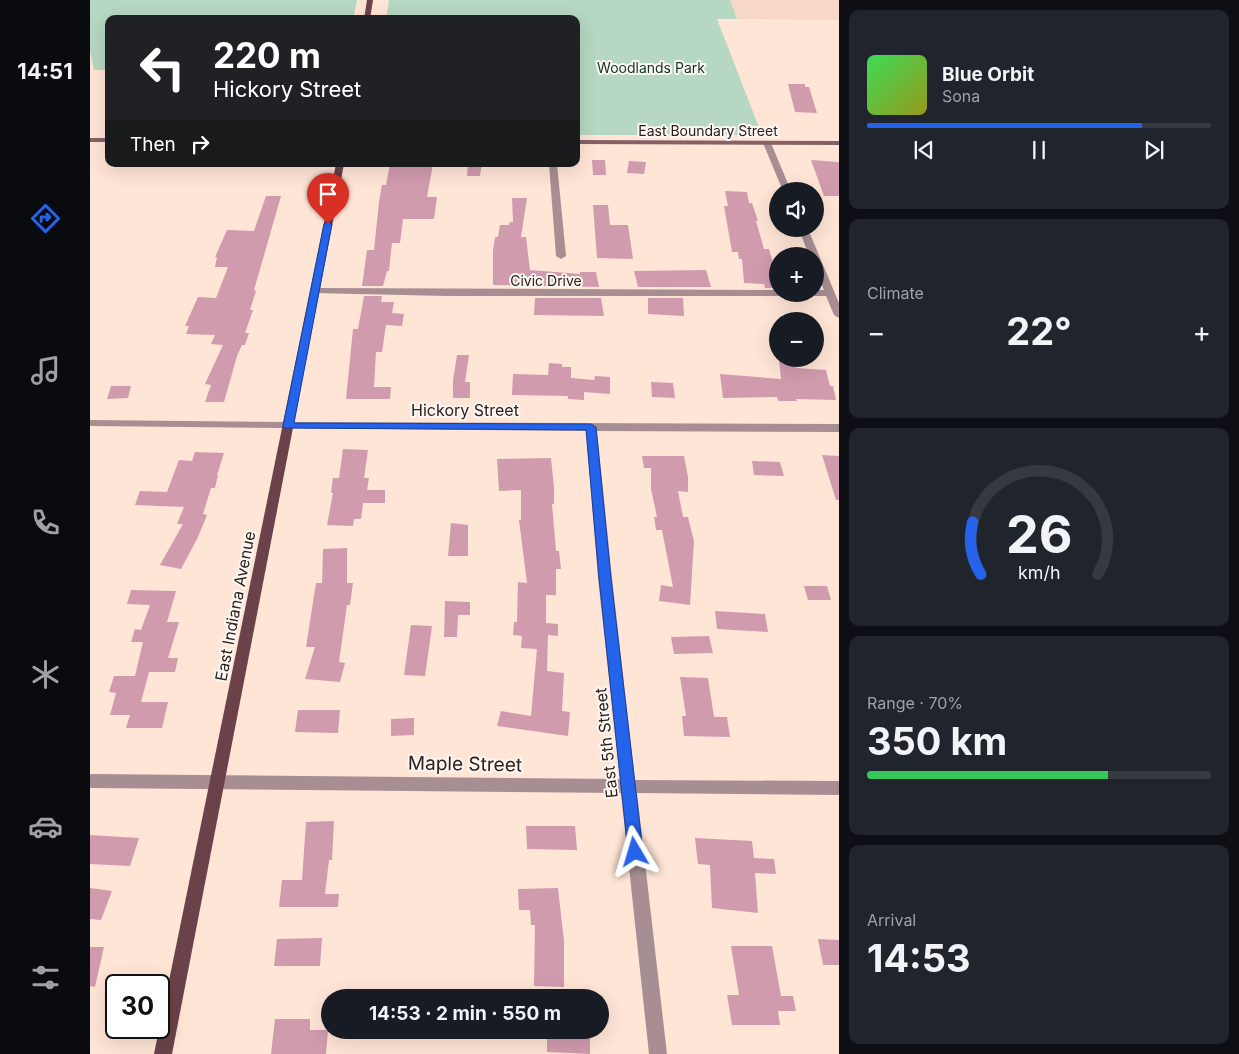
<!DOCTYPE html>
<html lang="en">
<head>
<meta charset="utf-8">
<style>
	body { margin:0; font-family:Inter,sans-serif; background:#20242c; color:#f1f3f6; height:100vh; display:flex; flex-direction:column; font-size:19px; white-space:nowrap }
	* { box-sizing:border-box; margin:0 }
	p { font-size:16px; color:#9ea1a6 }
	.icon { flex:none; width:28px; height:28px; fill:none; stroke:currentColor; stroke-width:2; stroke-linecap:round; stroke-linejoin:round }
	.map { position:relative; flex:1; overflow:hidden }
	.details { display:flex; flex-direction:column; gap:10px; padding:10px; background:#0d0f14; width:400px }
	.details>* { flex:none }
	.top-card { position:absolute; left:15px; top:15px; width:475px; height:152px; border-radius:10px; box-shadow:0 5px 20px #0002; background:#202124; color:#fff; overflow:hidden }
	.controls { position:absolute; left:679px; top:182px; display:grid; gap:10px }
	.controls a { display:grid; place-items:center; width:55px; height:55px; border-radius:50%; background:#171b24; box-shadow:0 5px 20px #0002; font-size:25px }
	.speed { position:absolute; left:15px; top:974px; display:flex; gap:10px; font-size:25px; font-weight:700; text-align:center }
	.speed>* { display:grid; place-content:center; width:65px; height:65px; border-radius:50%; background:#171b24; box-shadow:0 5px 20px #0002; line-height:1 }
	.speed .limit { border:2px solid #111; border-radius:8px; background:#fff; color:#111 }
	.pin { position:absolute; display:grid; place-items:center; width:42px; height:42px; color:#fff; margin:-51px -21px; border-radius:50% 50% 50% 0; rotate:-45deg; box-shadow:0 0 5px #0007 }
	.pin .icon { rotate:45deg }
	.me { position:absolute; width:55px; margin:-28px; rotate:353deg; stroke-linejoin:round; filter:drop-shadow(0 0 4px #0008) }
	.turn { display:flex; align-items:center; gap:18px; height:105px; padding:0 25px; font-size:22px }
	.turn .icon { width:65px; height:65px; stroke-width:2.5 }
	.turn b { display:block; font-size:35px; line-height:42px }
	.then { display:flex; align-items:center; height:48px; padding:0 25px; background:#0003; gap:10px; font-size:19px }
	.big { font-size:38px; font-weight:700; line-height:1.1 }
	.details .card { flex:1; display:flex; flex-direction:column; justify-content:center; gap:8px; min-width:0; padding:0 18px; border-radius:10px; background:#20242c }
	.details .dial { align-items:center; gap:0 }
	.dial svg { height:130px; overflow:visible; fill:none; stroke:#363941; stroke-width:7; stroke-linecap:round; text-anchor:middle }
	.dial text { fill:#f1f3f6; stroke:none }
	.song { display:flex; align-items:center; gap:15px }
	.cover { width:60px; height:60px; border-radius:8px; background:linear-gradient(135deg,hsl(130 70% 55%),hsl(60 70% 35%)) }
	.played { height:5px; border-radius:2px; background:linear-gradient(90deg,#2563eb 80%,#363941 80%) }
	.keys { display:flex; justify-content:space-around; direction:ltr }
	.heat { display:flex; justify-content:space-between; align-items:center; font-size:28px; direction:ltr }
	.charge { height:8px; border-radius:4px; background:linear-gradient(90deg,#34c759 70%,#363941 0) }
	.trip { position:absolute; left:231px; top:989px; width:288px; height:50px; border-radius:25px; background:#171b24; box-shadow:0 5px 20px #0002; font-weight:700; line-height:50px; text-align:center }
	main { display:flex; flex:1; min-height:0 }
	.dock { display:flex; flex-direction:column; width:90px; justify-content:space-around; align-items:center; background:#090b0e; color:#9ea1a6 }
	.dock .icon { width:35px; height:35px }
	.dock .active { color:#2563eb }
	.dock b { font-size:22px; color:#f1f3f6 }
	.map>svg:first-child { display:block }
	.built { fill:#f7d8c6 }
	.green { fill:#b6d7c1 }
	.building { fill:#d19bae }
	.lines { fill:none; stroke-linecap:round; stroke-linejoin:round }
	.street { fill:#a78e92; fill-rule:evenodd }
	.secondary { fill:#856167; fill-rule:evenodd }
	.primary { fill:#6b424a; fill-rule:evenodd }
	.route { fill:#2563eb; stroke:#184099 }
	.labels { text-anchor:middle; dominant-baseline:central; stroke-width:4; stroke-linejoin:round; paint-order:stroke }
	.far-park-label { font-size:14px; fill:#0d3520; stroke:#fdf7f3 }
	.far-street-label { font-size:14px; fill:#2c201a; stroke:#fdf7f3 }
	.street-label { font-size:16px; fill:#2c201a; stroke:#fdf7f3 }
	.near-street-label { font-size:19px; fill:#2c201a; stroke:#fdf7f3 }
</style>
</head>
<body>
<main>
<nav class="dock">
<b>14:51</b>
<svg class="icon active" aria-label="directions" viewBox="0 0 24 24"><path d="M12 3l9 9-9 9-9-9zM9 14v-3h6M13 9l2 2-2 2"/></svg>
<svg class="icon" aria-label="music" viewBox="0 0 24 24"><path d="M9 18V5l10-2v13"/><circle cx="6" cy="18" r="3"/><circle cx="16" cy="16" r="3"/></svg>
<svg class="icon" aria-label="phone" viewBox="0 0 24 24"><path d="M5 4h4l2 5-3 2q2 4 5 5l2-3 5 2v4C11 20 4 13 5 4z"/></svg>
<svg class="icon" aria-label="climate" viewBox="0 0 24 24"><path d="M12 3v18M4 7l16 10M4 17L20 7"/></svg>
<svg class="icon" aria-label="car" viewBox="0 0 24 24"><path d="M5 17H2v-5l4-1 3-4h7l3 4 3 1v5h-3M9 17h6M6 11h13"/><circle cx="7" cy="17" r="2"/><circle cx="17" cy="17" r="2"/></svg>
<svg class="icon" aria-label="filters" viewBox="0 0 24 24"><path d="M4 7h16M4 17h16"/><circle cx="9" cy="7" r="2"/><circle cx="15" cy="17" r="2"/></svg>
</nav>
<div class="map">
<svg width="749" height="1054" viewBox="0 0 749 1054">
	<rect width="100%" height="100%" fill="#ffe5d6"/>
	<polygon class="built" points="640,0 749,0 749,20 647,19"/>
	<g class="green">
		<polygon points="0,0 267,0 263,19 19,19 19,70 4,70 0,52"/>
		<polygon points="299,0 640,0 647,19 627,19 672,135 486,135 486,19 296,19"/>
	</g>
	<g class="building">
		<polygon points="698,84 715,84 715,87 719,87 727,113 705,112"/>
		<polygon points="502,160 515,160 516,175 503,175"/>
		<polygon points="721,160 749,162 749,196 734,196"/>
		<polygon points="539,161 556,162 554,174 537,173"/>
		<polygon points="300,164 343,164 337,197 347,197 344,219 313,219 310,243 302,243 299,271 297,271 293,286 272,286 277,250 284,250 289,202 292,185 296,185"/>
		<polygon points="378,164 392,164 390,176 377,176"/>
		<polygon points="635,191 657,192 659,203 662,203 668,221 666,221 674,249 679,249 684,266 688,266 688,288 675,288 674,284 654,283 652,259 649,259 648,252 642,252 634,206 638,206"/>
		<polygon points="176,196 191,196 164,290 166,291 160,310 163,310 155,333 159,333 155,345 152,345 147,356 134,402 115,402 121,385 115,384 133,345 121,344 125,335 96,334 99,326 95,326 108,297 126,298 138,267 125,267 127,257 125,257 137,230 164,231"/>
		<polygon points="422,198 437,198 431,237 436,237 440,270 490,274 490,272 506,272 509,287 403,285 403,251 405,237 408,237 410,225 419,225 420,222 423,222"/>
		<polygon points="503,205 518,205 520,225 538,225 543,259 507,258"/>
		<polygon points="616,270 621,287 548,287 544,271"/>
		<polygon points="274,296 292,296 291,302 304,302 302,313 314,314 312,326 296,325 292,352 286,352 284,387 301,387 300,399 256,399 263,329 268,329"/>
		<polygon points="445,298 511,298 514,316 444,315"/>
		<polygon points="558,298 593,298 594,316 558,314"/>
		<polygon points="367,355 379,355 375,382 380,382 380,398 363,398 363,380"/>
		<polygon points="689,360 705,361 706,368 736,370 740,386 743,386 746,400 706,399 707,401 688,401 687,397 633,398 630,374 691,379"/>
		<polygon points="459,363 472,364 472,367 481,367 481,378 504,380 505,376 520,377 520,394 494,392 494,400 478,399 478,396 422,395 423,374 458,375"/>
		<polygon points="561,382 583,383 585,398 562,397"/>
		<polygon points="21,386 41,386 38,398 17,399"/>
		<polygon points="253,449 278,450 274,478 279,478 277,490 295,490 295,503 273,503 271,519 264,519 263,526 237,525 243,493 241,493 243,478 249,478"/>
		<polygon points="105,452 134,453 127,475 128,475 125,488 121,488 113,514 117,515 108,537 91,569 70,565 93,524 87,524 94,507 45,505 50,491 77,492 89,460 102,461"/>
		<polygon points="732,455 749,456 749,500 746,500"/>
		<polygon points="552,456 594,456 598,477 598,492 588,491 593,517 598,517 604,541 600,605 569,601 571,585 583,587 572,530 566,530 564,517 567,517 561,489 561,468 554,468"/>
		<polygon points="461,458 464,488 464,504 462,504 466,551 469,551 471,569 466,569 466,595 456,595 456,623 468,624 468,636 458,635 457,671 474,673 472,711 480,712 478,736 407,726 411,711 441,716 447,649 431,648 432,636 423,635 424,622 427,622 428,582 437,583 429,520 431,520 431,490 409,491 407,459"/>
		<polygon points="662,461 690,462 694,476 664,475"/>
		<polygon points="361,523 378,525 378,556 358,556"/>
		<polygon points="257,548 257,583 263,583 260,605 257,605 249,662 255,663 250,682 215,679 225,647 216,647 226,583 232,583 233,549"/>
		<polygon points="714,586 737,586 741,600 718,600"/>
		<polygon points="41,590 86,591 77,622 89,622 78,658 88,658 85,672 59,672 51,702 78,702 72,728 36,728 40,715 20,715 26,693 19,692 24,676 45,676 53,642 41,642 45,629 51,630 60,605 37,604"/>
		<polygon points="355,601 380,602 380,615 368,615 367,637 354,637"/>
		<polygon points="625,611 675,614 678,632 627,629"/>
		<polygon points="321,625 342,626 335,676 314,675"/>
		<polygon points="619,636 623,653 584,654 581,637"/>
		<polygon points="590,677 618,678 624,717 637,717 640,737 594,736 592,716 596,716"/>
		<polygon points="208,710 250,710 248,733 205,732"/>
		<polygon points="324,718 324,735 301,736 301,719"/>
		<polygon points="244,821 242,860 239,860 235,894 249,894 248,907 189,907 192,880 212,880 216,822"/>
		<polygon points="436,826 485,826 487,850 437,849"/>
		<polygon points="0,835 49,838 40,866 0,864"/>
		<polygon points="605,838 662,841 664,858 684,859 686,874 665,873 668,913 622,908 620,865 608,864"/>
		<polygon points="0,888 22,891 11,920 0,919"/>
		<polygon points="468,888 474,941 474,987 444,986 445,925 441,925 440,910 429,910 428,889"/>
		<polygon points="232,938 230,966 184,966 187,939"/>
		<polygon points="728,939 749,940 749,965 733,965"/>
		<polygon points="641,946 682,946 691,996 703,996 706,1011 688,1011 690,1025 642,1025 637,995 649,995"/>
		<polygon points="0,947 14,947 5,987 0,986"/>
		<polygon points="185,1019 220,1019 220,1030 238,1030 236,1054 181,1054"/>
		<polygon points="457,1030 500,1030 500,1054 457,1052"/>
	</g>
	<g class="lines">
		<g class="street">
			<polygon points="674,141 681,143 701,191 693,191 673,143"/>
			<polygon points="459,164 467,164 476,256 471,259 466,256"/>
			<polygon points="709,229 718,229 749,303 749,318 744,315 736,296 725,296 721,294 725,294 725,290 734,290 725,269 725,256 719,256"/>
			<polygon points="225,288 688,290 688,294 692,294 688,296 357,296 222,293 220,291"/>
			<polygon points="0,420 198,422 749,424 749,432 507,431 522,578 545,780 749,781 749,795 547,793 577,1054 559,1054 531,793 0,788 0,774 530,779 508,578 496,431 0,426"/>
		</g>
		<g class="secondary">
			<rect x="0" y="138" width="19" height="4"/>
			<polygon points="486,140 749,141 749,145 486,144"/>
		</g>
		<g class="primary">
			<polygon points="277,0 283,0 280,19 274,19"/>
			<polygon points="246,164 254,164 82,1054 64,1054"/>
		</g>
	</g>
	<polygon class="route" points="238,221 242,224 204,423 501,424 506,427 521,578 553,852 550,856 545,858 540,856 538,852 509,578 496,430 194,428 193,426 234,224"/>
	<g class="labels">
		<g class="far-park-label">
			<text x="561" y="67">Woodlands Park</text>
		</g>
		<g class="far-street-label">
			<text x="618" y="130">East Boundary Street</text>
			<text x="456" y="280">Civic Drive</text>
		</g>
		<g class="street-label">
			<text x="375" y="410">Hickory Street</text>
			<text transform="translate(145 606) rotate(-79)">East Indiana Avenue</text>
			<text transform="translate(516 743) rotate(-96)">East 5th Street</text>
		</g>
		<g class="near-street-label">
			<text transform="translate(375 764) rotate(1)">Maple Street</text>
		</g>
	</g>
</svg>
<div class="controls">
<a><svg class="icon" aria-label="sound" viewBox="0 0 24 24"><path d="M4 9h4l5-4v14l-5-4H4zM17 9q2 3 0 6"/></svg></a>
<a>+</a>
<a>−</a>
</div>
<div class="speed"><div class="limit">30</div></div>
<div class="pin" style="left:238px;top:224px;background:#d93025"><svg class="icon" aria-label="arrive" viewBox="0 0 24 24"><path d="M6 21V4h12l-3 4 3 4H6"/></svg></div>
<svg class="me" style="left:545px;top:852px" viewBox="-20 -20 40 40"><path d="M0-17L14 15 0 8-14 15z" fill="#2563eb" stroke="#fff" stroke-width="4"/></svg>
<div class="trip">14:53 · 2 min · 550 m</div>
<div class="top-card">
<div class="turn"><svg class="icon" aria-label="left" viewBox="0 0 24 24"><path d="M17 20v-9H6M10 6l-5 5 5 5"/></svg><div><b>220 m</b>Hickory Street</div></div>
<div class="then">Then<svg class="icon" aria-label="right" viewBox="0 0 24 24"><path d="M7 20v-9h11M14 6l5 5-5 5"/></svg></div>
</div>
</div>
<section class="details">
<div class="card">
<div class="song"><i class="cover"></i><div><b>Blue Orbit</b><p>Sona</p></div></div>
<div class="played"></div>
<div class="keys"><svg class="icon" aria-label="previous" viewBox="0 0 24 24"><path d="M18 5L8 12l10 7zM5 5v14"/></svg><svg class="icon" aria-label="pause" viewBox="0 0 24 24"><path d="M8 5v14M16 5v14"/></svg><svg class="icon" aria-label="next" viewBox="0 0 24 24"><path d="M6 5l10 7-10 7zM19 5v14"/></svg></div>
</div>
<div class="card"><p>Climate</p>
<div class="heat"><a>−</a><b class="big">22°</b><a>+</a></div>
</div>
<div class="card dial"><svg viewBox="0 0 100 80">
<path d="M14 69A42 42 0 1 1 86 69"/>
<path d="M14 69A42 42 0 0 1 9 37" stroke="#2563eb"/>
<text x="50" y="56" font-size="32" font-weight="700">26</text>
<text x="50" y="72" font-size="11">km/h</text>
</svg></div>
<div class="card"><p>Range · 70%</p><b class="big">350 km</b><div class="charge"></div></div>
<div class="card"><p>Arrival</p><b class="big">14:53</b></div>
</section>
</main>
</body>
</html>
